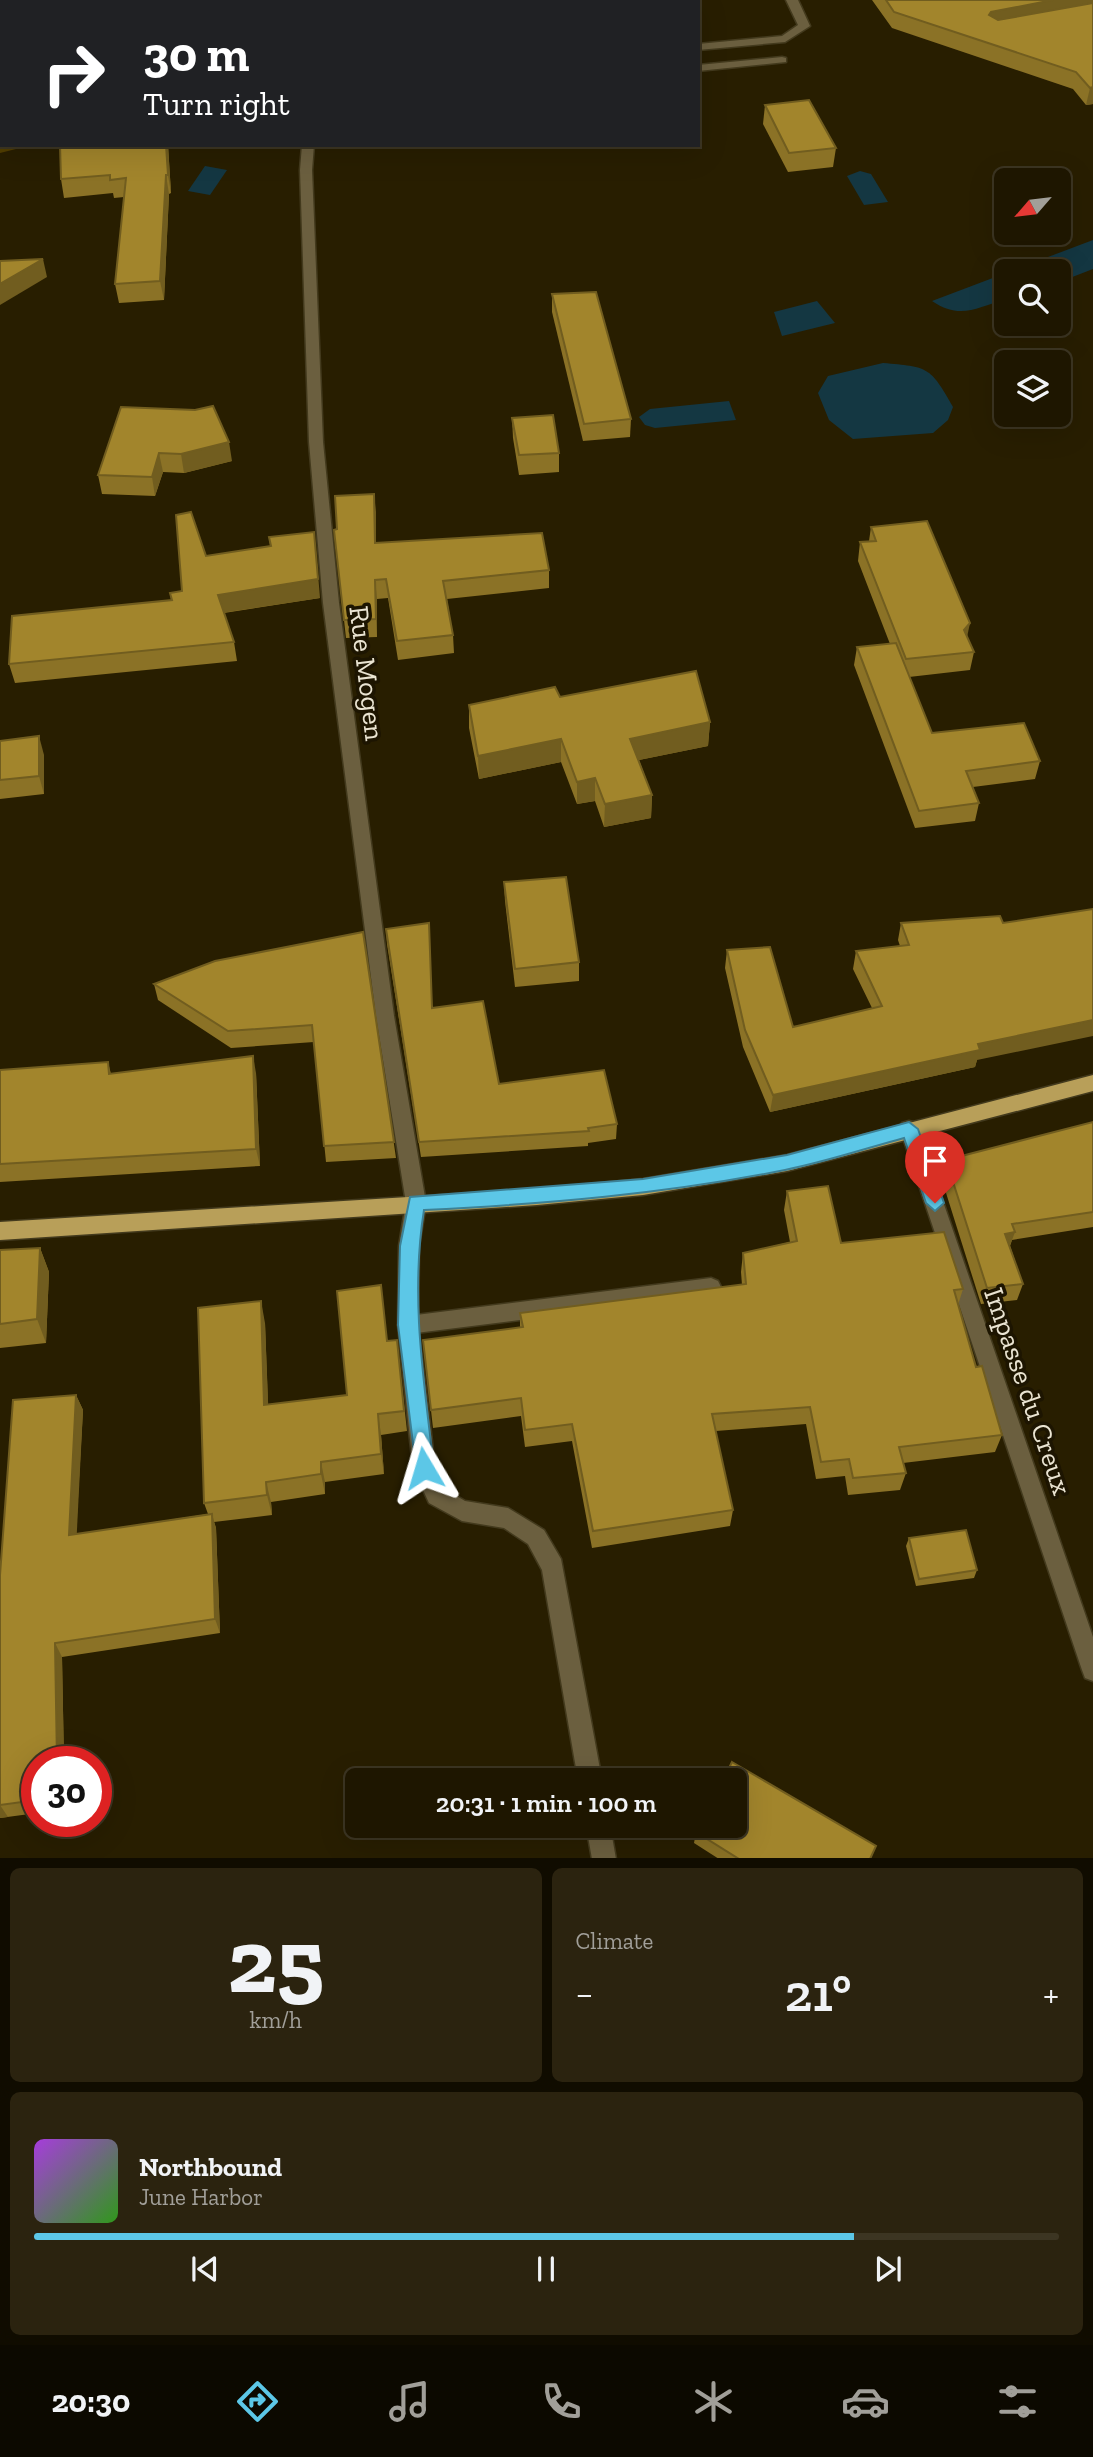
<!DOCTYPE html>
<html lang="en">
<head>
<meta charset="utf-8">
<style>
	body { margin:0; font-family:"Zilla Slab",serif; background:#2b230f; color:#f1f3f6; height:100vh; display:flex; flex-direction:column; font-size:26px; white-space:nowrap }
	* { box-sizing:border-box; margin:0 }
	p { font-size:23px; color:#a19f99 }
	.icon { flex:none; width:38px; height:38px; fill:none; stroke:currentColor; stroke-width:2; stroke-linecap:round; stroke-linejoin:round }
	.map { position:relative; height:1858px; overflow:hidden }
	.sheet { display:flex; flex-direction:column; gap:10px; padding:10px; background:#100c00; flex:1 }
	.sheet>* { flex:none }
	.top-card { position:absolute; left:0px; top:0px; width:700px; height:147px; box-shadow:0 7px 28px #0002,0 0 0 2px #3c3522; background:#202124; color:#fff; overflow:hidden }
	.needle { width:46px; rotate:242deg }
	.tools { position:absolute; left:994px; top:168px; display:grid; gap:14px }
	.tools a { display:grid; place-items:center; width:77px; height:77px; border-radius:10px; background:#1e1600; box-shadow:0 7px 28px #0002,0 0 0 2px #3c3522; font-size:35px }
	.speed { position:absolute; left:21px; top:1746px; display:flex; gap:14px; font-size:35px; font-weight:700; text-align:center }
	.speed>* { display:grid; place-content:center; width:91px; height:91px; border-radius:50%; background:#1e1600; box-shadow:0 7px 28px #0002,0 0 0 2px #3c3522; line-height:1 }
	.speed .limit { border:10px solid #d22; background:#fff; color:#111 }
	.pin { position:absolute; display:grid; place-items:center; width:60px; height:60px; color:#fff; margin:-72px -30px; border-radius:50% 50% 50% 0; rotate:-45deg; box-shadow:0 0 7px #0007 }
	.pin .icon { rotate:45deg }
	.me { position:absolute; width:77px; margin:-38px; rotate:353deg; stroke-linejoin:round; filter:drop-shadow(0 0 5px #0008) }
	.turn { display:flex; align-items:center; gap:24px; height:147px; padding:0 28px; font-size:32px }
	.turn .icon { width:91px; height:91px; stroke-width:2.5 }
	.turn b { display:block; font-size:49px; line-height:60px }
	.big { font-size:52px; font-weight:600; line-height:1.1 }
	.sheet .card { flex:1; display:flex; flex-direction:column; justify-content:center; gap:10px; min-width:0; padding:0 24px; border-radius:10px; background:#2b230f }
	.sheet .dial { align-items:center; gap:0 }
	.dial b { font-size:91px; line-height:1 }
	.song { display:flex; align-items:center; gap:21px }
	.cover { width:84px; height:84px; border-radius:10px; background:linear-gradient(135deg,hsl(280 70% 55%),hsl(110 70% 35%)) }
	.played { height:7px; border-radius:4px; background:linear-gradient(90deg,#5cc7e7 80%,#3c3522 80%) }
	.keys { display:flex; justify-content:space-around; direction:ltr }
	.heat { display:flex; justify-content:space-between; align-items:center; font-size:38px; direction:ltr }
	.sheet .tiles { flex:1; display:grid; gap:10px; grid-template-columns:1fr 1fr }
	.card:last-child { grid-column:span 2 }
	.trip { position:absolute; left:345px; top:1768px; width:402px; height:70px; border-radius:10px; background:#1e1600; box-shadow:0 7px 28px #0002,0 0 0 2px #3c3522; font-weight:600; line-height:70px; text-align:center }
	.tabs { display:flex; height:112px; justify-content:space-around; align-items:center; background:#0c0900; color:#a19f99 }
	.tabs .icon { width:49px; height:49px }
	.tabs .active { color:#5cc7e7 }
	.tabs b { font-size:32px; color:#f1f3f6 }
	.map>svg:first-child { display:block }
	.green { fill:#503d00 }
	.water { fill:#143742 }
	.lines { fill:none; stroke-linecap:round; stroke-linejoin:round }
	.service-casing { stroke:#433a1d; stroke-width:3 }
	.minor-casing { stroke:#433a1d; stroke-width:3 }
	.primary-casing { stroke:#433a1d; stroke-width:3 }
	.service { fill:#6b5f3f; fill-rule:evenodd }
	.minor { fill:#6b5f3f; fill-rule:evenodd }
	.primary { fill:#b89f59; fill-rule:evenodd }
	.wall { fill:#8b7226 }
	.shaded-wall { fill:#715d1f }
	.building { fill:#a2852c; stroke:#715d1f; stroke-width:2 }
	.route { fill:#5cc7e7; stroke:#3c8196; stroke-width:2 }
	.labels { text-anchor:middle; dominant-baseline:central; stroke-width:7; stroke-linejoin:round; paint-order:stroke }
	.street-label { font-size:28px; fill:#eae4d2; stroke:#1d1501 }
</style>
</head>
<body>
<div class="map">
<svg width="1093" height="1859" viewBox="0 0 1093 1859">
	<rect width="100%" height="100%" fill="#281e00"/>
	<polygon class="green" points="0,0 67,2 2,2 2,145 32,145 0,153"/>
	<g class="water">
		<polygon points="205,166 227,170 210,195 188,191"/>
		<polygon points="860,171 871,174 888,202 864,205 847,176"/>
		<polygon points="1093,240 1093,269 1062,281 1059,282 1059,271 1011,271"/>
		<path d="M1006 273V299C976 308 960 320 932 301Z"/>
		<polygon points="817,301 835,323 782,336 774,312"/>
		<path d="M883 363C928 367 930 366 953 407L948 420 933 433 853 439 829 420 818 393 828 376Z"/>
		<polygon points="729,401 736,420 655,428 645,425 639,417 650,409"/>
	</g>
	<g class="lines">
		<g class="service-casing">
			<polygon id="service" points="711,1278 718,1281 721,1287 718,1293 711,1296 408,1334 401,1331 398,1325 401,1319 408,1316"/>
		</g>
		<g class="minor-casing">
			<g id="minor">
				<rect x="305" y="0" width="12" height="2"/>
				<polygon points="786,0 798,0 810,26 785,42 698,50 698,44 782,36 798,25"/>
				<polygon points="782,57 786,58 786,62 698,71 698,65"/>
				<polygon points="302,145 314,145 312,170 323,442 339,603 394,1016 426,1203 419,1246 418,1325 435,1467 445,1489 465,1501 508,1508 544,1530 561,1559 602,1780 578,1780 542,1570 528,1544 504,1528 462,1521 429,1503 413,1468 398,1325 399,1246 406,1203 376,1016 323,603 309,442 300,170"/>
				<polygon points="909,1121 916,1123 918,1129 1093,1637 1093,1681 1085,1678 1082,1670 900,1129 902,1123"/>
				<polygon points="586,1825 610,1825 616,1859 592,1859"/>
			</g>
		</g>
		<g class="primary-casing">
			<polygon id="primary" points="1093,1075 1093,1091 787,1171 643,1195 537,1205 0,1240 0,1222 537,1189 643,1179 787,1155"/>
		</g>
		<use href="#service" class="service"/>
		<use href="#minor" class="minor"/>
		<use href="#primary" class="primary"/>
	</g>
	<g class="wall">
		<polygon points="872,0 1093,0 1093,104 1086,105 1073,89 892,28"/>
		<polygon points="765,105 836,148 833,167 788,172 763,124"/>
		<polygon points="168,145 171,193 169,194 164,300 119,303 115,284 124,197 114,198 113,193 64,198 61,179"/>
		<polygon points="552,294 631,419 630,437 583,441 552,312"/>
		<polygon points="121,407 232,461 184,473 163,472 155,496 102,494 98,475"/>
		<polygon points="512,418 559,453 559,472 519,475 513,438"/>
		<polygon points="376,512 376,543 549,570 549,588 447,599 453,635 454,653 398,660 388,598 377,599 377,637 346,638 334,530"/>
		<polygon points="871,527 967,637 974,652 970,670 909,677 932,733 1040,761 1035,779 973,787 979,803 975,821 915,828 854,665 857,647 890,644 858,561 860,542 869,541"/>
		<polygon points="269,537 320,598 224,613 234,642 237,661 15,683 9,664 171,600 170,593 182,591 206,556 270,546"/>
		<polygon points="469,705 710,722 708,746 639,760 652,795 651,818 604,827 595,801 577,804 561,762 479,779 469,728"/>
		<polygon points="0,741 44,755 44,794 0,799"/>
		<polygon points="504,882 579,962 579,981 515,987 505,901"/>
		<polygon points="901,923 977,1060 975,1067 770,1112 743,1047 725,968 727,950 793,1027 872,1008 853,969 856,951 900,946 898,940"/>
		<polygon points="386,929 433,1007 499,1084 617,1124 616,1139 588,1143 588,1146 421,1157 387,944"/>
		<polygon points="363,932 396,1158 326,1162 314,1042 231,1048 158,1000 154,984"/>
		<polygon points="108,1062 111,1074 256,1073 260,1166 0,1182 0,1070"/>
		<polygon points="1093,1122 1093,1227 1012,1240 1010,1246 1023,1284 1017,1300 981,1304 941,1177 946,1160"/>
		<polygon points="787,1191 841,1243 963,1289 958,1305 976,1367 1002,1435 995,1452 903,1463 906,1473 900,1490 848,1495 845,1476 816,1479 806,1424 716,1431 733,1510 730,1526 592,1548 572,1441 525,1447 521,1416 433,1428 423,1340 520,1328 520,1313 742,1285 741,1272 743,1253 790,1242 784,1210"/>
		<polygon points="40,1248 49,1272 46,1343 0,1348 0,1250"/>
		<polygon points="265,1323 268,1405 347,1395 387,1341 397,1340 407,1431 381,1435 384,1474 325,1482 325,1494 271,1502 272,1515 214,1522 216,1528 220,1633 62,1657 64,1762 37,1762 37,1813 0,1818 0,1575 76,1395 83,1410 76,1534 208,1514 204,1503"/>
		<polygon points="909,1538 977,1570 974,1578 916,1586 906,1546"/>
		<polygon points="696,1832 870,1859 719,1859 694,1843"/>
	</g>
	<g class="shaded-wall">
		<polygon points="445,0 484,0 480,2 441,2"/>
		<polygon points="1053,0 1093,0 1093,8 988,28 989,15 991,12"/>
		<polygon points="1093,87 1093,104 1086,105 1090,88"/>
		<polygon points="166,145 168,145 171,193 168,175"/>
		<polygon points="166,175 169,194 164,300 160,281"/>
		<polygon points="43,259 47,277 0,305 0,284"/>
		<polygon points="229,442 232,461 184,473 181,454"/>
		<polygon points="159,453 163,472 155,496 152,477"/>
		<polygon points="374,494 376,512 376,562 375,543"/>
		<polygon points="316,550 320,598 221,613 218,595"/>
		<polygon points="375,580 377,599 377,637 376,619"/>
		<polygon points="970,623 966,642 964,630"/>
		<polygon points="710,722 708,746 629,762 630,739"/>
		<polygon points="39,736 44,755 44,794 39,776"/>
		<polygon points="561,739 561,762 479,779 478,756"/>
		<polygon points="595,778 595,801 577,804 577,782"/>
		<polygon points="652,795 651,818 604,827 605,804"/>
		<polygon points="1093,1020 1093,1036 977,1060 975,1067 770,1112 773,1095 978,1044"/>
		<polygon points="253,1056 256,1073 260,1166 256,1149"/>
		<polygon points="1015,1232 1009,1248 1005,1234"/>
		<polygon points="40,1248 49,1272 46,1343 37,1319"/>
		<polygon points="261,1301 265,1323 269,1426 264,1405"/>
		<polygon points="76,1395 83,1410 76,1549 69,1535"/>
		<polygon points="378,1414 381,1435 384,1474 381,1454"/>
		<polygon points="321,1462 325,1482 325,1494 321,1474"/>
		<polygon points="266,1482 271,1502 272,1515 267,1495"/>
		<polygon points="212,1514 216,1528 220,1633 215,1619"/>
		<polygon points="55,1643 62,1657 64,1762 57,1762"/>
		<polygon points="0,1805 8,1817 0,1818"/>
	</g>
	<g class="building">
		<polygon points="397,0 445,0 441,2 398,2"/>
		<polygon points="886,0 1053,0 991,12 989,15 998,20 1093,3 1093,87 1090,88 1076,72 894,12"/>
		<polygon points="809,100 836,148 789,153 765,105"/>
		<polygon points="60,145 166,145 168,175 166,175 160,281 115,284 126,178 110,180 110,175 61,179"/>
		<polygon points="43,259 0,284 0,261"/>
		<polygon points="596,292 631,419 584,424 552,294"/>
		<polygon points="213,406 229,442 181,454 159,453 152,477 98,475 121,407 195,410"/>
		<polygon points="553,415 559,453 519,455 512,418"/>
		<polygon points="374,494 375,543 542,533 549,570 443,581 453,635 397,641 386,579 375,580 376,619 344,620 334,530 337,529 335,496"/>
		<polygon points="191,512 206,556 271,546 269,537 314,532 318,579 218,595 234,642 9,664 12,616 172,600 170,593 182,591 176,515"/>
		<polygon points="927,521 970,623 964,630 974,652 906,659 860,542 876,541 871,527"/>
		<polygon points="896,643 932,733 1024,723 1040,761 966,771 979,803 919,811 857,647"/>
		<polygon points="696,671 710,722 630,739 652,795 605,804 595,778 577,782 561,739 478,756 469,705 555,687 560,697"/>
		<polygon points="39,736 39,776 0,780 0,741"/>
		<polygon points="566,877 579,962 515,969 504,882"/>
		<polygon points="1093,909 1093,1020 978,1044 980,1050 773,1095 745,1030 727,950 770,947 793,1027 882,1006 856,951 909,945 901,923 1000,916 1003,923"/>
		<polygon points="429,923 432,1008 483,1001 499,1084 604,1070 617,1124 588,1128 589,1131 419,1142 386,929"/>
		<polygon points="363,932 394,1142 324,1146 312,1025 228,1031 154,984 215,961"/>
		<polygon points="253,1056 256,1149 0,1164 0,1070 108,1062 109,1074"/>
		<polygon points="1093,1122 1093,1212 1012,1224 1015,1232 1005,1234 1023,1284 987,1288 946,1160"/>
		<polygon points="828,1186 841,1243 944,1232 963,1289 954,1290 976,1367 982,1366 1002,1435 899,1447 906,1473 853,1478 849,1459 821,1462 810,1407 712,1414 733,1510 593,1531 572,1424 525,1430 521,1398 431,1410 423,1340 523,1327 520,1313 746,1284 743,1253 797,1241 787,1191"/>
		<polygon points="40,1248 37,1319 0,1324 0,1250"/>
		<polygon points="381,1285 387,1341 397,1340 404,1411 378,1414 381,1454 321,1462 321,1474 266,1482 267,1495 204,1503 198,1308 261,1301 264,1405 347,1395 337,1291"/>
		<polygon points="76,1395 69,1535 212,1514 215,1619 55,1643 57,1762 37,1762 37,1800 0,1805 0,1575 13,1400"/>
		<polygon points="966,1530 977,1570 919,1579 909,1538"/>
		<polygon points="732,1762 876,1846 870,1859 739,1859 696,1832 699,1825 735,1825 735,1780 723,1780"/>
	</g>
	<path class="route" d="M909 1122 918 1129 944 1203 935 1211 926 1203 904 1138C864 1149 825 1162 785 1170 665 1194 545 1204 424 1210 410 1297 424 1382 434 1468L431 1475 424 1478 417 1475 398 1325 400 1246 410 1197 643 1179 787 1155Z"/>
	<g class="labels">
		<g class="street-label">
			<text transform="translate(367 673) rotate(83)">Rue Mogen</text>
			<text transform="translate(1028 1391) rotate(71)">Impasse du Creux</text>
		</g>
	</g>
</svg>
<div class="tools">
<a><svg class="needle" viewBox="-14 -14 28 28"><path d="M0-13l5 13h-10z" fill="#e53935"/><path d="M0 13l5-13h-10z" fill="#a19f99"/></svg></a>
<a><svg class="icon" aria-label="search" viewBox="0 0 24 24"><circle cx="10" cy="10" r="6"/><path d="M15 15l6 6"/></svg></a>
<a><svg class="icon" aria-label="layers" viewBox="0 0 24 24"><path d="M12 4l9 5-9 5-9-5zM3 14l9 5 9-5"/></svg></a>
</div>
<div class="speed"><div class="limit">30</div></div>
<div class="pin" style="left:935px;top:1203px;background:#d93025"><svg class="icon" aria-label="arrive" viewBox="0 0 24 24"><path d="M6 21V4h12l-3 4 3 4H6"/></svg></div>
<svg class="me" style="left:424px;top:1468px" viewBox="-20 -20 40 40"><path d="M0-17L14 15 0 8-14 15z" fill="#5cc7e7" stroke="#fff" stroke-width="4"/></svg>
<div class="trip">20:31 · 1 min · 100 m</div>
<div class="top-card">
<div class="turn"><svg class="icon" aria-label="right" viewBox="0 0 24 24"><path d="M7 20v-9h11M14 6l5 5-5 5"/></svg><div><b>30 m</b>Turn right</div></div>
</div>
</div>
<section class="sheet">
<div class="tiles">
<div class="card dial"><b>25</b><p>km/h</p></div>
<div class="card"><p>Climate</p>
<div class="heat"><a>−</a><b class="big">21°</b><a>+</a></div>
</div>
<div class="card">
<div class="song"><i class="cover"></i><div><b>Northbound</b><p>June Harbor</p></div></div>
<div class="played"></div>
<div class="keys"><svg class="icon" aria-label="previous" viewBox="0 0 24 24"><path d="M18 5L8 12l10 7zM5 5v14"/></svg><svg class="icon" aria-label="pause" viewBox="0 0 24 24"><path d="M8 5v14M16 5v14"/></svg><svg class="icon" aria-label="next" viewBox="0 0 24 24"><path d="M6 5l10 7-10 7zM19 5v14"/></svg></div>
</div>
</div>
</section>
<nav class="tabs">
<b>20:30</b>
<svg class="icon active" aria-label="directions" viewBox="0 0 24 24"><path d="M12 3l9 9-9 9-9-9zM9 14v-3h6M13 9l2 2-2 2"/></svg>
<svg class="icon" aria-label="music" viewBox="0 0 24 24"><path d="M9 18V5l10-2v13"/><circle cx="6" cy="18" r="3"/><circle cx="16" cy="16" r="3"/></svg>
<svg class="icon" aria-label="phone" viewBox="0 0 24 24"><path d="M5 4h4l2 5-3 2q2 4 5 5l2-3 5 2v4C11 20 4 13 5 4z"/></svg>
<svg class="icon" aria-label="climate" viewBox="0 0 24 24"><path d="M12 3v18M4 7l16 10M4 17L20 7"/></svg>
<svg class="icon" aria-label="car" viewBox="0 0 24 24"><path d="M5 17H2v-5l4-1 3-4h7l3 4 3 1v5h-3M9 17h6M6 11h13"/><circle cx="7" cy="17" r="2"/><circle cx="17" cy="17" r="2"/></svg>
<svg class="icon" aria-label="filters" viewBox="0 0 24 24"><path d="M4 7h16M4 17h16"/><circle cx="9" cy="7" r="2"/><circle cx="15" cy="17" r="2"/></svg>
</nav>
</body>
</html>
